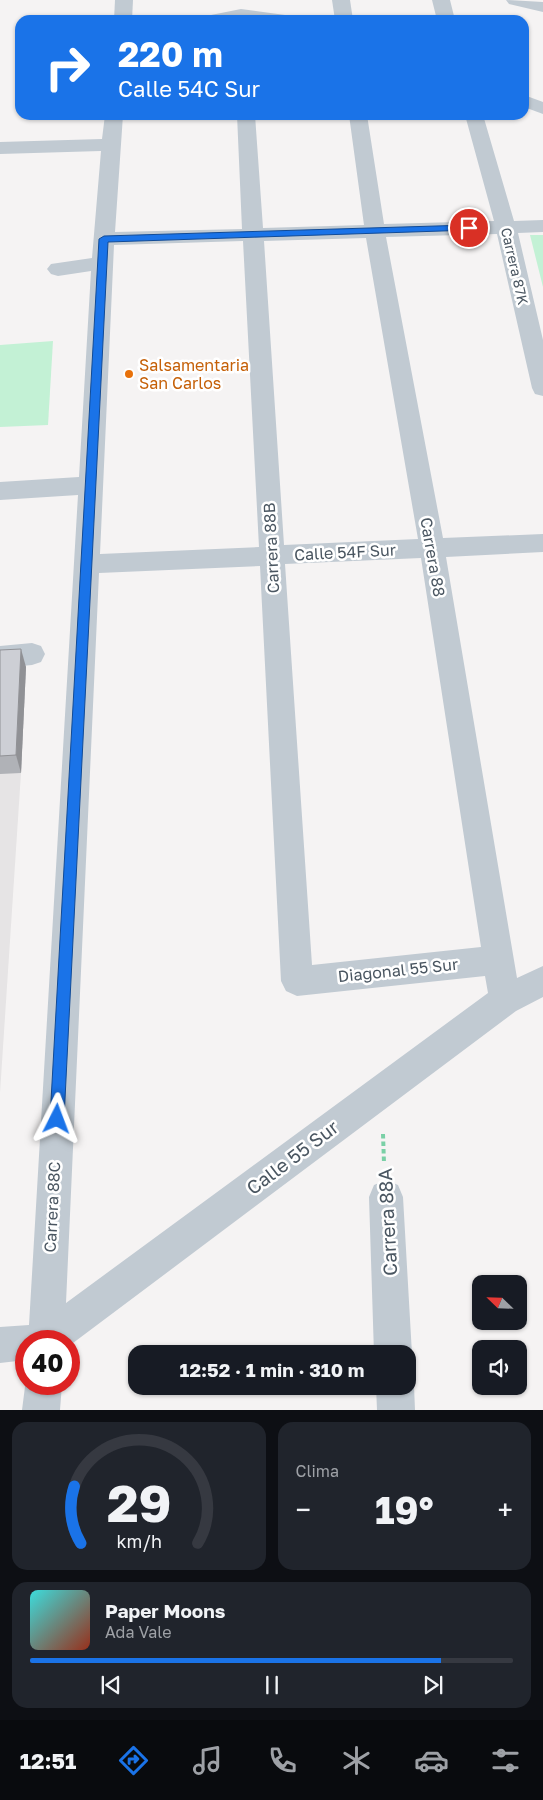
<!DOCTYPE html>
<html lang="es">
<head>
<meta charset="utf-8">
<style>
	body { margin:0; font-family:"Golos Text",sans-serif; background:#20242c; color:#f1f3f6; height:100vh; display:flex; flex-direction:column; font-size:19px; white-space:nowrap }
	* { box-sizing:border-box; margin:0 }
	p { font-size:16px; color:#9ea1a6 }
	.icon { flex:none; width:28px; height:28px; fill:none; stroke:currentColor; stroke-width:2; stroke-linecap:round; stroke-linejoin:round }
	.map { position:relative; height:1410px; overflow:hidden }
	.details { display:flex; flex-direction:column; gap:12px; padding:12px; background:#0d0f14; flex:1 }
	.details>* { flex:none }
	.hud { position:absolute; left:15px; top:15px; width:514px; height:105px; border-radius:15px; box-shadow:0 1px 4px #0004; background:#1a73e8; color:#fff; overflow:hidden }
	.needle { width:32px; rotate:293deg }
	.tools { position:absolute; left:472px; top:1275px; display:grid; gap:10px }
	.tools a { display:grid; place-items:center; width:55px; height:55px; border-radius:10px; background:#171b24; box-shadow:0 1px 4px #0004; font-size:25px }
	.speed { position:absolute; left:15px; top:1330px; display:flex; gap:10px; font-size:25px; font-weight:700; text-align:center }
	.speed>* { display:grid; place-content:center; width:65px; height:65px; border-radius:50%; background:#171b24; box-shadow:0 1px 4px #0004; line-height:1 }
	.speed .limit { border:8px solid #d22; background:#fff; color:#111 }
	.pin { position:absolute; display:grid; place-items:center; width:42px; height:42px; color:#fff; margin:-21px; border:2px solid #fff; border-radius:50%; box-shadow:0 1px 5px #0007 }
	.me { position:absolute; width:55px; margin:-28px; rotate:3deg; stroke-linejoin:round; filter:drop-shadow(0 0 4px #0008) }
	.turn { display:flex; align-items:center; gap:18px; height:105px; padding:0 20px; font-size:22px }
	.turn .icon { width:65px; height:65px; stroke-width:2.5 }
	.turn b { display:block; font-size:35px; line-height:42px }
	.big { font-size:38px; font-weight:700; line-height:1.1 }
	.details .widget { flex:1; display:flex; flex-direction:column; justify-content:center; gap:8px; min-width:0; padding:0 18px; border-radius:15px; background:#20242c }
	.details .dial { align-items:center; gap:0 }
	.dial svg { height:130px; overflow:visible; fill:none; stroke:#363941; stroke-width:7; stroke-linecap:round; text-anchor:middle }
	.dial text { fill:#f1f3f6; stroke:none }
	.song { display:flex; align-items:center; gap:15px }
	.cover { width:60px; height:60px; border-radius:8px; background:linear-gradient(135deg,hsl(180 70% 55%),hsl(10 70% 35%)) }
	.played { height:5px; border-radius:2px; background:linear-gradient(90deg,#1a73e8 85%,#363941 85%) }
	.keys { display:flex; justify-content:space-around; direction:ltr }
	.heat { display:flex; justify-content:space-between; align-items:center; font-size:28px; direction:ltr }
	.details .tiles { flex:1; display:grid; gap:12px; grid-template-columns:1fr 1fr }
	.widget:last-child { grid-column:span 2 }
	.trip { position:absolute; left:128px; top:1345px; width:288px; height:50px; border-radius:15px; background:#171b24; box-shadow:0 1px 4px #0004; font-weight:700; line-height:50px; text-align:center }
	.dock { display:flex; height:80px; justify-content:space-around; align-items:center; background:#090b0e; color:#9ea1a6 }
	.dock .icon { width:35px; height:35px }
	.dock .selected { color:#1a73e8 }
	.dock b { font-size:22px; color:#f1f3f6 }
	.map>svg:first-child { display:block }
	.education { fill:#e6e4e5 }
	.green { fill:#c3f1d5 }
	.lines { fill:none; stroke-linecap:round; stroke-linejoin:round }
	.path { stroke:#7ad0a6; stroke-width:4; stroke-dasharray:4.5 3; stroke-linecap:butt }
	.minor { fill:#c1cad2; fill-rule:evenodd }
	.wall { fill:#b0b2b7 }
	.shaded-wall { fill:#909195 }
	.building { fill:#cdcfd5; stroke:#909195 }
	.route { fill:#1a73e8; stroke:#114b97 }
	.food-dot { fill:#e8710a; stroke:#fff; stroke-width:2 }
	.labels { text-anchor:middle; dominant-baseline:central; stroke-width:5; stroke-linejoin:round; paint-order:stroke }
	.far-street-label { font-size:14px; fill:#4a5661; stroke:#fff }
	.food-label { font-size:16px; fill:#c56008; stroke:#fff; text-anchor:start }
	.street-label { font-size:16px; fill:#4a5661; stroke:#fff }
	.near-street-label { font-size:19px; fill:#4a5661; stroke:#fff }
</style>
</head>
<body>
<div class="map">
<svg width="543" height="1410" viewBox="0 0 543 1410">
	<rect width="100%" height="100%" fill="#f5f3f3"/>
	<polygon class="education" points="26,666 21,773 0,1093 0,667"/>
	<g class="green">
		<polygon points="530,235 543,235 543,287"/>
		<polygon points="53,341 48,425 0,427 0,345"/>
	</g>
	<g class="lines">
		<polyline class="path" points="383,1134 384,1163"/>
		<g class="minor">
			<polygon points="115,0 133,0 132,20 114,20"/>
			<polygon points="332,0 350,0 353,20 335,20"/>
			<polygon points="432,0 450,0 455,20 437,20"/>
			<polygon points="506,0 543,2 543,12 509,4"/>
			<polygon points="241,9 285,15 291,16 294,20 203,20 206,16"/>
			<polygon points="524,95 543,102 543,114 524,107"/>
			<path d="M105 115H123L115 232 242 229 237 115H255L263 228 364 225 349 115H367L384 224 494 221 465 115H483L514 221 543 220V232L518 233 543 340V396L535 394 532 388 497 234 386 237 443 538 543 534V552L446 557 517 978 543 966V997L516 1011 69 1346V1341H26V1360L0 1363V1327L29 1325 78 495 0 500V482L79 477 91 271 58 276 51 274 47 269 51 264 92 258 101 151 0 154V142L102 139ZM366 238 418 539 284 545 264 241ZM243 241 259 547 100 554 114 245ZM421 558 481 947 312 965 285 564ZM260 566 281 981 286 991 297 996 485 976 488 993 66 1303 99 573Z"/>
			<polygon points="32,643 41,646 45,654 41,662 32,665 0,668 0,646"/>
			<polygon points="386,1180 398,1185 403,1197 412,1354 406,1367 406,1354 374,1354 369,1197 374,1185"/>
			<polygon points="406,1372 414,1386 415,1410 377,1410 376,1386 406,1386"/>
			<polygon points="26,1379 26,1384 62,1384 60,1410 22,1410"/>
		</g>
	</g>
	<polygon class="wall" points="0,650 26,667 21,773 0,774"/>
	<polygon class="shaded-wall" points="21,649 26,667 21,773 16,755"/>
	<polygon class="building" points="21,649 16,755 0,756 0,650"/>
	<polygon class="route" points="469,225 473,228 472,230 108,242 64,1119 62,1124 57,1126 52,1124 50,1119 99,239 104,236"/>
	<circle class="food-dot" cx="129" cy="374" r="5"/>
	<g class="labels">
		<g class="far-street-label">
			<text transform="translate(515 266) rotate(77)">Carrera 87K</text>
		</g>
		<g class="food-label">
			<text x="139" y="365">Salsamentaria<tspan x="139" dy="18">San Carlos</tspan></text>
		</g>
		<g class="street-label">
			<text transform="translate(271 548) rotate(-93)">Carrera 88B</text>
			<text transform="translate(345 552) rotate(-3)">Calle 54F Sur</text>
			<text transform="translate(433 557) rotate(80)">Carrera 88</text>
			<text transform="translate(398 970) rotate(-6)">Diagonal 55 Sur</text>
			<text transform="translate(52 1207) rotate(-87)">Carrera 88C</text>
		</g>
		<g class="near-street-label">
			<text transform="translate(292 1157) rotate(-37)">Calle 55 Sur</text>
			<text transform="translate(387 1222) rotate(-93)">Carrera 88A</text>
		</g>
	</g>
</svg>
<div class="tools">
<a><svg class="needle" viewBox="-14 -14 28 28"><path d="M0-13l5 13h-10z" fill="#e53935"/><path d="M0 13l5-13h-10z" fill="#9ea1a6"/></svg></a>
<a><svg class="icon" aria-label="sound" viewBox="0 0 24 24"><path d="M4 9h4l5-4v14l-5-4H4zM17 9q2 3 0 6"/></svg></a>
</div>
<div class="speed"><div class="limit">40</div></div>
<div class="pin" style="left:469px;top:228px;background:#d93025"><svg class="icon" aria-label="arrive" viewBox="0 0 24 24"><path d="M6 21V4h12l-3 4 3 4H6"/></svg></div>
<svg class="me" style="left:57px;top:1119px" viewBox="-20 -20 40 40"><path d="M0-17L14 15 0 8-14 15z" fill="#1a73e8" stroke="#fff" stroke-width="4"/></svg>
<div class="trip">12:52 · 1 min · 310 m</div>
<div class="hud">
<div class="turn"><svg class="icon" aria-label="right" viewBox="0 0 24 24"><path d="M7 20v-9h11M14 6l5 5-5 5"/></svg><div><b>220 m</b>Calle 54C Sur</div></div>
</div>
</div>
<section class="details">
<div class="tiles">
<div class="widget dial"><svg viewBox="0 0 100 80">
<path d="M14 69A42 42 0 1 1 86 69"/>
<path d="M14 69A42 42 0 0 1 10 34" stroke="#1a73e8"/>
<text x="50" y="56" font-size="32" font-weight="700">29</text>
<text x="50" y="72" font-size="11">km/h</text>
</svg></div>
<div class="widget"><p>Clima</p>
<div class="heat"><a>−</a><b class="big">19°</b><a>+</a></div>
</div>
<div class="widget">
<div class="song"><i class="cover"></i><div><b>Paper Moons</b><p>Ada Vale</p></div></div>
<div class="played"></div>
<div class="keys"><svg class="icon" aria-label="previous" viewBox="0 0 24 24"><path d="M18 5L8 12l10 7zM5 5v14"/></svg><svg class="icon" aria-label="pause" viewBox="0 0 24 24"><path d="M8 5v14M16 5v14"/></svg><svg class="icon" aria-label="next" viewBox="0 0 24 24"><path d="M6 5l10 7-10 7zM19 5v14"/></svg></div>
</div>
</div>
</section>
<nav class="dock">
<b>12:51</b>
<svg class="icon selected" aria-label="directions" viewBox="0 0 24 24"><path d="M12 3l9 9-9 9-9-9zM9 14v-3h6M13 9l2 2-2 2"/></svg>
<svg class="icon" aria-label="music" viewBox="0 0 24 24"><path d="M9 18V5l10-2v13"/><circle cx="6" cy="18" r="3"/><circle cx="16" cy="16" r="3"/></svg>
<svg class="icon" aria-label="phone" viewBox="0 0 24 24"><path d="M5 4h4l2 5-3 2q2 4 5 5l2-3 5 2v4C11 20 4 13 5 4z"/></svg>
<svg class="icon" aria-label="climate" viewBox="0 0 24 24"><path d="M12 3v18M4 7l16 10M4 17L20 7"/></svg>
<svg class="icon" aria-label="car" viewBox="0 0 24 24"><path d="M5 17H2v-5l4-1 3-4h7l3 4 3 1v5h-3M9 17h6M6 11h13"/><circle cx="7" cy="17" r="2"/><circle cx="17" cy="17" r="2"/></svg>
<svg class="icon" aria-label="filters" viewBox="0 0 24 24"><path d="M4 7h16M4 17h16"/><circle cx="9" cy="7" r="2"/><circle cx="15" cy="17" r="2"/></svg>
</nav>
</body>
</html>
